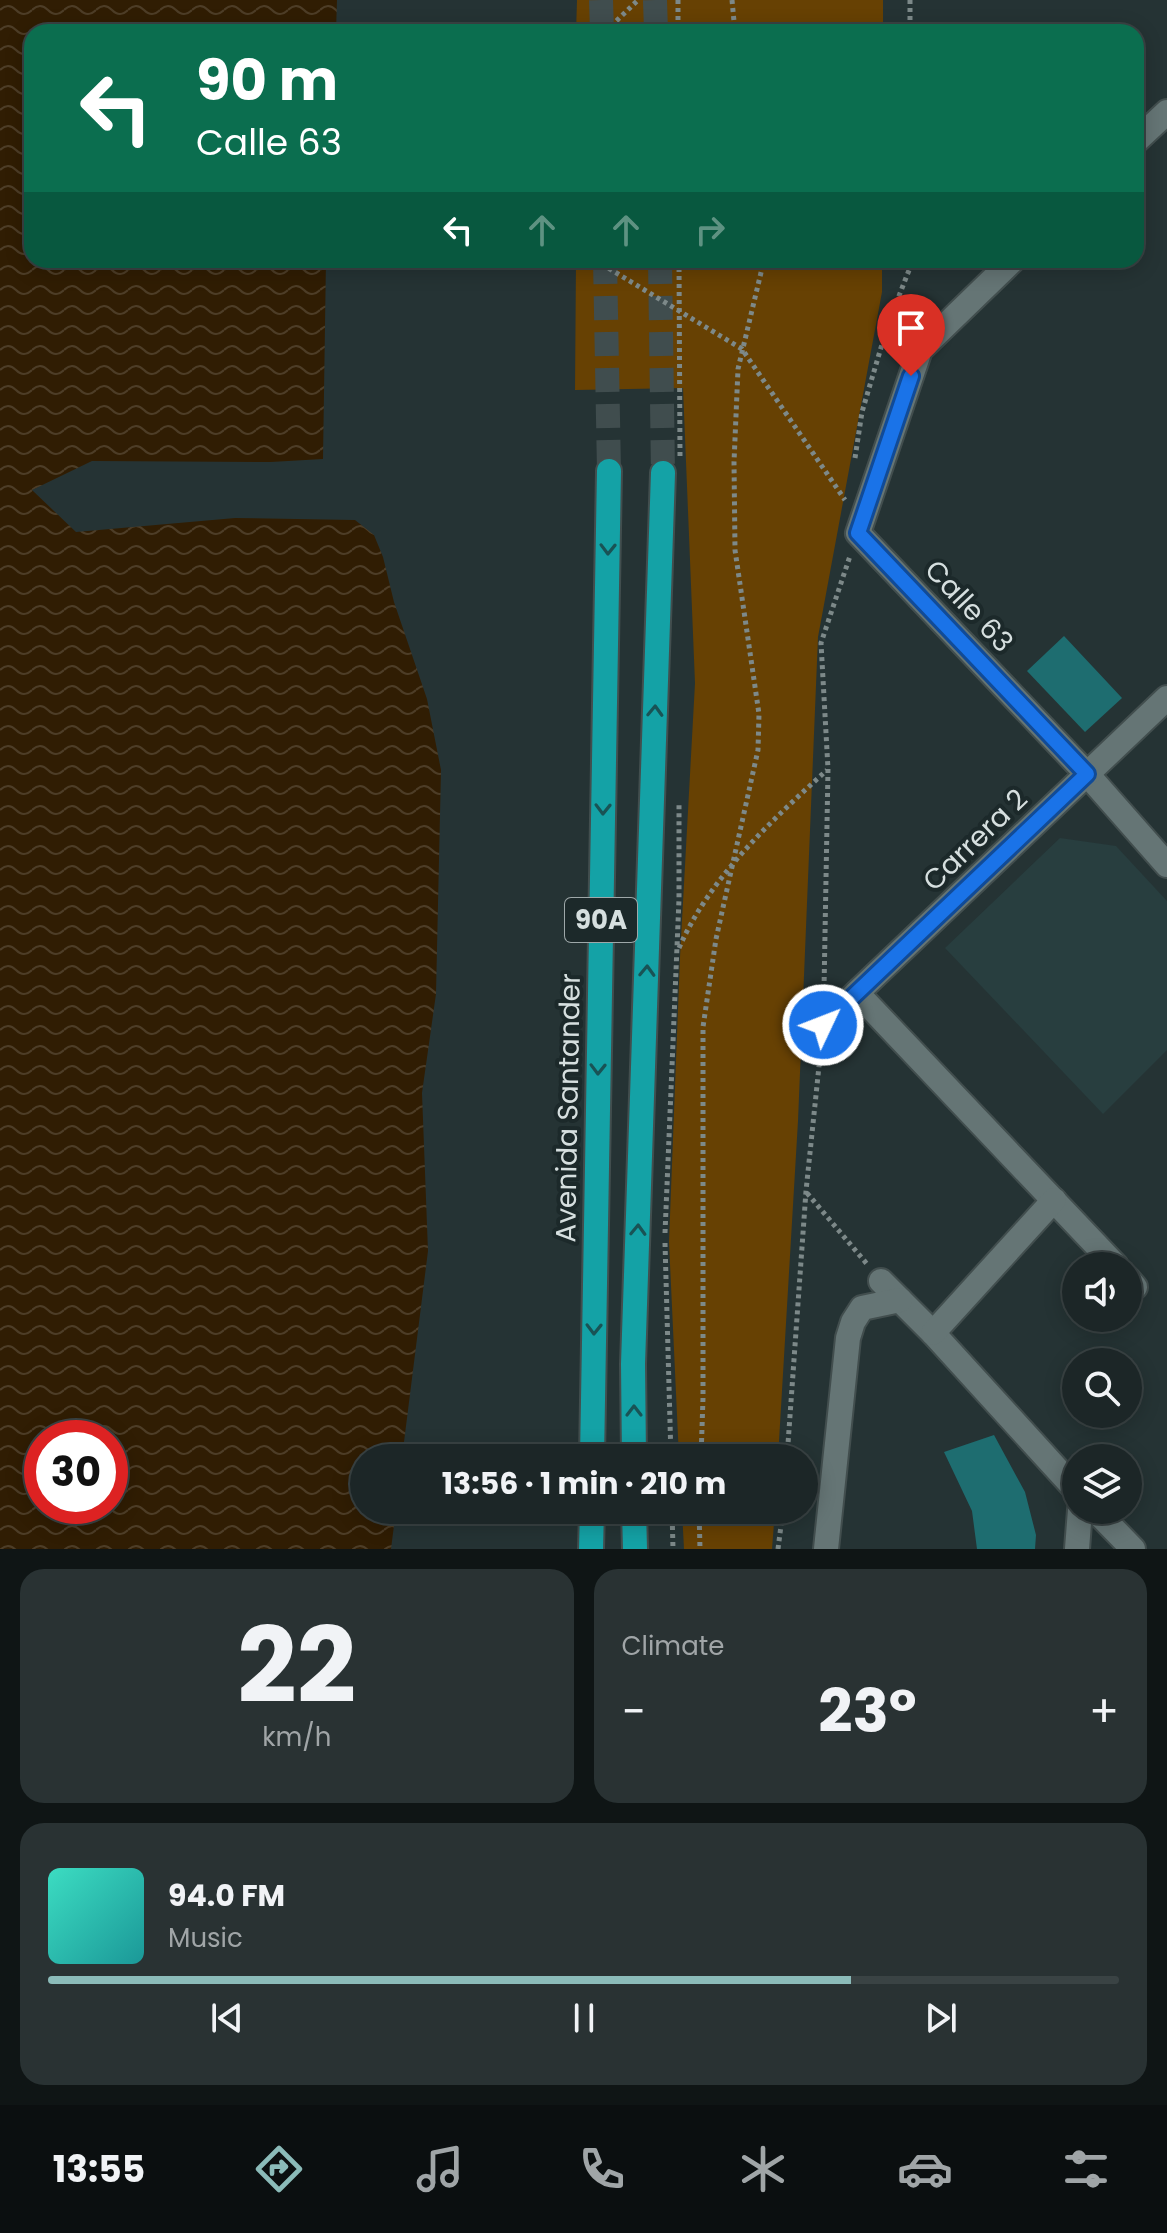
<!DOCTYPE html>
<html lang="en">
<head>
<meta charset="utf-8">
<style>
	body { margin:0; font-family:Poppins,sans-serif; background:#293233; color:#f1f3f6; height:100vh; display:flex; flex-direction:column; font-size:30px; white-space:nowrap }
	* { box-sizing:border-box; margin:0 }
	p { font-size:26px; color:#a0a5a7 }
	.icon { flex:none; width:44px; height:44px; fill:none; stroke:currentColor; stroke-width:2; stroke-linecap:round; stroke-linejoin:round }
	.map { position:relative; height:1549px; overflow:hidden }
	.sheet { display:flex; flex-direction:column; gap:20px; padding:20px; background:#0f1515; flex:1 }
	.sheet>* { flex:none }
	.top-card { position:absolute; left:24px; top:24px; width:1120px; height:244px; border-radius:24px; box-shadow:0 4px 20px #0003,0 0 0 2px #3a4344; background:#0b6e4f; color:#fff; overflow:hidden }
	.fabs { position:absolute; left:1062px; top:1252px; display:grid; gap:16px }
	.fabs a { display:grid; place-items:center; width:80px; height:80px; border-radius:50%; background:#1c2627; box-shadow:0 4px 20px #0003,0 0 0 2px #3a4344; font-size:40px }
	.speed { position:absolute; left:24px; top:1420px; display:flex; gap:16px; font-size:40px; font-weight:700; text-align:center }
	.speed>* { display:grid; place-content:center; width:104px; height:104px; border-radius:50%; background:#1c2627; box-shadow:0 4px 20px #0003,0 0 0 2px #3a4344; line-height:1 }
	.speed .limit { border:12px solid #d22; background:#fff; color:#111 }
	.pin { position:absolute; display:grid; place-items:center; width:68px; height:68px; color:#fff; margin:-82px -34px; border-radius:50% 50% 50% 0; rotate:-45deg; box-shadow:0 0 8px #0007 }
	.pin .icon { rotate:45deg }
	.me { position:absolute; width:88px; margin:-44px; rotate:47deg; stroke-linejoin:round; filter:drop-shadow(0 0 6px #0008) }
	.turn { display:flex; align-items:center; gap:28px; height:168px; padding:0 40px; font-size:36px }
	.turn .icon { width:104px; height:104px; stroke-width:2.5 }
	.turn b { display:block; font-size:56px; line-height:68px }
	.lanes { display:flex; align-items:center; height:76px; padding:0 40px; background:#0003; justify-content:center; gap:40px; direction:ltr }
	.lanes .off { opacity:.35 }
	.big { font-size:60px; font-weight:700; line-height:1.1 }
	.sheet .card { flex:1; display:flex; flex-direction:column; justify-content:center; gap:12px; min-width:0; padding:0 28px; border-radius:24px; background:#293233 }
	.sheet .dial { align-items:center; gap:0 }
	.dial b { font-size:104px; line-height:1 }
	.song { display:flex; align-items:center; gap:24px }
	.cover { width:96px; height:96px; border-radius:12px; background:linear-gradient(135deg,hsl(170 70% 55%),hsl(180 70% 35%)) }
	.played { height:8px; border-radius:4px; background:linear-gradient(90deg,#8bbbb9 75%,#3a4344 75%) }
	.keys { display:flex; justify-content:space-around; direction:ltr }
	.heat { display:flex; justify-content:space-between; align-items:center; font-size:44px; direction:ltr }
	.sheet .tiles { flex:1; display:grid; gap:20px; grid-template-columns:1fr 1fr }
	.card:last-child { grid-column:span 2 }
	.trip { position:absolute; left:350px; top:1444px; width:468px; height:80px; border-radius:40px; background:#1c2627; box-shadow:0 4px 20px #0003,0 0 0 2px #3a4344; font-weight:700; line-height:80px; text-align:center }
	.tab-bar { display:flex; height:128px; justify-content:space-around; align-items:center; background:#0b0f10; color:#a0a5a7 }
	.tab-bar .icon { width:56px; height:56px }
	.tab-bar .on { color:#8bbbb9 }
	.tab-bar b { font-size:36px; color:#f1f3f6 }
	.map>svg:first-child { display:block }
	.built { fill:#283e3f }
	.park { fill:#674103 }
	.water { fill:url(#water-waves); fill-rule:evenodd }
	.building { fill:#1e6d70 }
	.lines { fill:none; stroke-linecap:round; stroke-linejoin:round }
	.highway-tunnel { stroke:#404d4e; stroke-width:24; stroke-dasharray:24 12; stroke-linecap:butt }
	.minor-casing { stroke:#424e4e; stroke-width:28 }
	.highway-casing { stroke:#424e4e; stroke-width:28 }
	.path { stroke:#7d8989; stroke-width:5; stroke-dasharray:4 4; stroke-linecap:butt }
	.minor { stroke:#657575; stroke-width:24 }
	.highway { stroke:#14a2a6; stroke-width:24 }
	.oneway { stroke:#195355 }
	.route-casing { stroke:#114b97; stroke-width:20 }
	.route { stroke:#1a73e8; stroke-width:14 }
	.labels { text-anchor:middle; dominant-baseline:central; stroke-width:8; stroke-linejoin:round; paint-order:stroke }
	.shield { fill:#1c292a; stroke:#9ea8a9; stroke-width:2 }
	.shield-label { font-size:26px; font-weight:bold; fill:#d6dfdf }
	.street-label { font-size:28px; fill:#d6dfdf; stroke:#1c292a }
</style>
</head>
<body>
<div class="map">
<svg width="1167" height="1549" viewBox="0 0 1167 1549">
	<defs>
		<pattern id="water-waves" width="16" height="10" patternUnits="userSpaceOnUse" patternTransform="scale(2)"><rect width="16" height="10" fill="#301d03"/><path d="M0 5q4-4 8 0t8 0" fill="none" stroke="#4d3d27"/></pattern>
	</defs>
	<rect width="100%" height="100%" fill="#253334"/>
	<polygon class="built" points="1060,838 1116,846 1167,901 1167,1050 1103,1114 945,948"/>
	<g class="park">
		<polygon points="577,0 883,0 883,32 576,32"/>
		<polygon points="576,260 882,260 882,292 818,637 798,1121 778,1458 679,1458 669,1242 680,957 695,683 683,388 575,390"/>
		<polygon points="682,1510 775,1510 772,1549 684,1549"/>
	</g>
	<path class="water" d="M0 0H337L336 32H32V260H326L323 459 271 462 92 461 32 490 76 532 235 518 355 520 374 535 383 557 394 602 427 699 441 770 436 994 422 1093 428 1251 402 1458H364V1510H396L391 1549H0ZM42 1438H110V1506H42Z"/>
	<g class="building">
		<polygon points="1064,636 1122,698 1085,732 1027,671"/>
		<polygon points="994,1435 1025,1492 1036,1535 1035,1549 977,1549 972,1511 944,1452"/>
	</g>
	<g class="lines">
		<g class="highway-tunnel">
			<polyline points="601,0 602,32"/>
			<polyline points="655,0 656,32"/>
			<polyline points="605,260 609,471"/>
			<polyline points="660,260 663,473"/>
		</g>
		<g class="minor-casing">
			<g id="minor">
				<polyline points="1136,141 1167,112"/>
				<polyline points="1013,260 920,350 858,533 1087,774 1167,865"/>
				<polyline points="857,993 1116,1266"/>
				<polyline points="823,1025 1167,698"/>
				<polyline points="1128,1279 1135,1287"/>
				<polyline points="881,1281 933,1333 1076,1490"/>
				<polyline points="933,1333 1054,1200"/>
				<polyline points="1095,1510 1133,1549"/>
				<polyline points="826,1549 848,1338 853,1322 862,1308 900,1300"/>
				<polyline points="1077,1549 1080,1510"/>
			</g>
		</g>
		<g class="highway-casing">
			<g id="highway">
				<polyline points="592,1458 609,471"/>
				<polyline points="634,1458 633,1364 663,473"/>
				<polyline points="634,1510 635,1549"/>
				<polyline points="591,1549 592,1510"/>
			</g>
		</g>
		<g class="path">
			<polyline points="678,0 678,32"/>
			<polyline points="732,0 735,32"/>
			<polyline points="910,0 910,32"/>
			<polyline points="605,32 638,0"/>
			<polyline points="595,260 742,349 845,500"/>
			<polyline points="679,260 680,457"/>
			<polyline points="855,458 862,412 888,324 913,260"/>
			<path d="M679 948C710 877 770 822 827 770"/>
			<polyline points="824,989 828,769 821,643 850,556"/>
			<polyline points="807,1193 867,1264"/>
			<polyline points="665,1233 679,899 679,803"/>
			<polyline points="665,1243 671,1458"/>
			<polyline points="701,1458 703,1398 703,1027 716,939 758,750 759,714 735,550 734,462 738,369 764,260"/>
			<polyline points="787,1458 806,1191 821,1047"/>
			<polyline points="672,1510 673,1549"/>
			<polyline points="699,1510 700,1549"/>
			<polyline points="778,1549 783,1510"/>
		</g>
		<use href="#minor" class="minor"/>
		<use href="#highway" class="highway"/>
	</g>
	<defs><path id="oneway-chevron" d="M-2-3.5L2.5 0L-2 3.5" fill="none" stroke-width="1.6" stroke-linecap="round" stroke-linejoin="round" transform="scale(2)"/></defs>
	<g class="oneway">
		<use href="#oneway-chevron" transform="translate(608 549) rotate(91)"/>
		<use href="#oneway-chevron" transform="translate(655 711) rotate(-88)"/>
		<use href="#oneway-chevron" transform="translate(603 809) rotate(91)"/>
		<use href="#oneway-chevron" transform="translate(647 971) rotate(-88)"/>
		<use href="#oneway-chevron" transform="translate(598 1069) rotate(91)"/>
		<use href="#oneway-chevron" transform="translate(638 1230) rotate(-88)"/>
		<use href="#oneway-chevron" transform="translate(594 1329) rotate(91)"/>
		<use href="#oneway-chevron" transform="translate(634 1411) rotate(-90)"/>
	</g>
	<g class="lines">
		<g class="route-casing">
			<polyline id="route" points="823,1025 1087,774 858,533 911,376"/>
		</g>
		<use href="#route" class="route"/>
	</g>
	<g class="labels">
		<rect class="shield" x="565" y="898" width="72" height="44" rx="6"/>
		<g class="shield-label">
			<text x="601" y="920">90A</text>
		</g>
		<g class="street-label">
			<text transform="translate(969 606) rotate(47)">Calle 63</text>
			<text transform="translate(975 840) rotate(-44)">Carrera 2</text>
			<text transform="translate(568 1108) rotate(-89)">Avenida Santander</text>
		</g>
	</g>
</svg>
<div class="fabs">
<a><svg class="icon" aria-label="sound" viewBox="0 0 24 24"><path d="M4 9h4l5-4v14l-5-4H4zM17 9q2 3 0 6"/></svg></a>
<a><svg class="icon" aria-label="search" viewBox="0 0 24 24"><circle cx="10" cy="10" r="6"/><path d="M15 15l6 6"/></svg></a>
<a><svg class="icon" aria-label="layers" viewBox="0 0 24 24"><path d="M12 4l9 5-9 5-9-5zM3 14l9 5 9-5"/></svg></a>
</div>
<div class="speed"><div class="limit">30</div></div>
<div class="pin" style="left:911px;top:376px;background:#d93025"><svg class="icon" aria-label="arrive" viewBox="0 0 24 24"><path d="M6 21V4h12l-3 4 3 4H6"/></svg></div>
<svg class="me" style="left:823px;top:1025px" viewBox="-20 -20 40 40"><circle r="17" fill="#1a73e8" stroke="#fff" stroke-width="3"/><path d="M0-11L8 9 0 5-8 9z" fill="#fff"/></svg>
<div class="trip">13:56 · 1 min · 210 m</div>
<div class="top-card">
<div class="turn"><svg class="icon" aria-label="left" viewBox="0 0 24 24"><path d="M17 20v-9H6M10 6l-5 5 5 5"/></svg><div><b>90 m</b>Calle 63</div></div>
<div class="lanes"><svg class="icon" aria-label="left" viewBox="0 0 24 24"><path d="M17 20v-9H6M10 6l-5 5 5 5"/></svg><svg class="icon off" aria-label="ahead" viewBox="0 0 24 24"><path d="M12 20V5M6 11l6-6 6 6"/></svg><svg class="icon off" aria-label="ahead" viewBox="0 0 24 24"><path d="M12 20V5M6 11l6-6 6 6"/></svg><svg class="icon off" aria-label="right" viewBox="0 0 24 24"><path d="M7 20v-9h11M14 6l5 5-5 5"/></svg></div>
</div>
</div>
<section class="sheet">
<div class="tiles">
<div class="card dial"><b>22</b><p>km/h</p></div>
<div class="card"><p>Climate</p>
<div class="heat"><a>−</a><b class="big">23°</b><a>+</a></div>
</div>
<div class="card">
<div class="song"><i class="cover"></i><div><b>94.0 FM</b><p>Music</p></div></div>
<div class="played"></div>
<div class="keys"><svg class="icon" aria-label="previous" viewBox="0 0 24 24"><path d="M18 5L8 12l10 7zM5 5v14"/></svg><svg class="icon" aria-label="pause" viewBox="0 0 24 24"><path d="M8 5v14M16 5v14"/></svg><svg class="icon" aria-label="next" viewBox="0 0 24 24"><path d="M6 5l10 7-10 7zM19 5v14"/></svg></div>
</div>
</div>
</section>
<nav class="tab-bar">
<b>13:55</b>
<svg class="icon on" aria-label="directions" viewBox="0 0 24 24"><path d="M12 3l9 9-9 9-9-9zM9 14v-3h6M13 9l2 2-2 2"/></svg>
<svg class="icon" aria-label="music" viewBox="0 0 24 24"><path d="M9 18V5l10-2v13"/><circle cx="6" cy="18" r="3"/><circle cx="16" cy="16" r="3"/></svg>
<svg class="icon" aria-label="phone" viewBox="0 0 24 24"><path d="M5 4h4l2 5-3 2q2 4 5 5l2-3 5 2v4C11 20 4 13 5 4z"/></svg>
<svg class="icon" aria-label="climate" viewBox="0 0 24 24"><path d="M12 3v18M4 7l16 10M4 17L20 7"/></svg>
<svg class="icon" aria-label="car" viewBox="0 0 24 24"><path d="M5 17H2v-5l4-1 3-4h7l3 4 3 1v5h-3M9 17h6M6 11h13"/><circle cx="7" cy="17" r="2"/><circle cx="17" cy="17" r="2"/></svg>
<svg class="icon" aria-label="filters" viewBox="0 0 24 24"><path d="M4 7h16M4 17h16"/><circle cx="9" cy="7" r="2"/><circle cx="15" cy="17" r="2"/></svg>
</nav>
</body>
</html>
